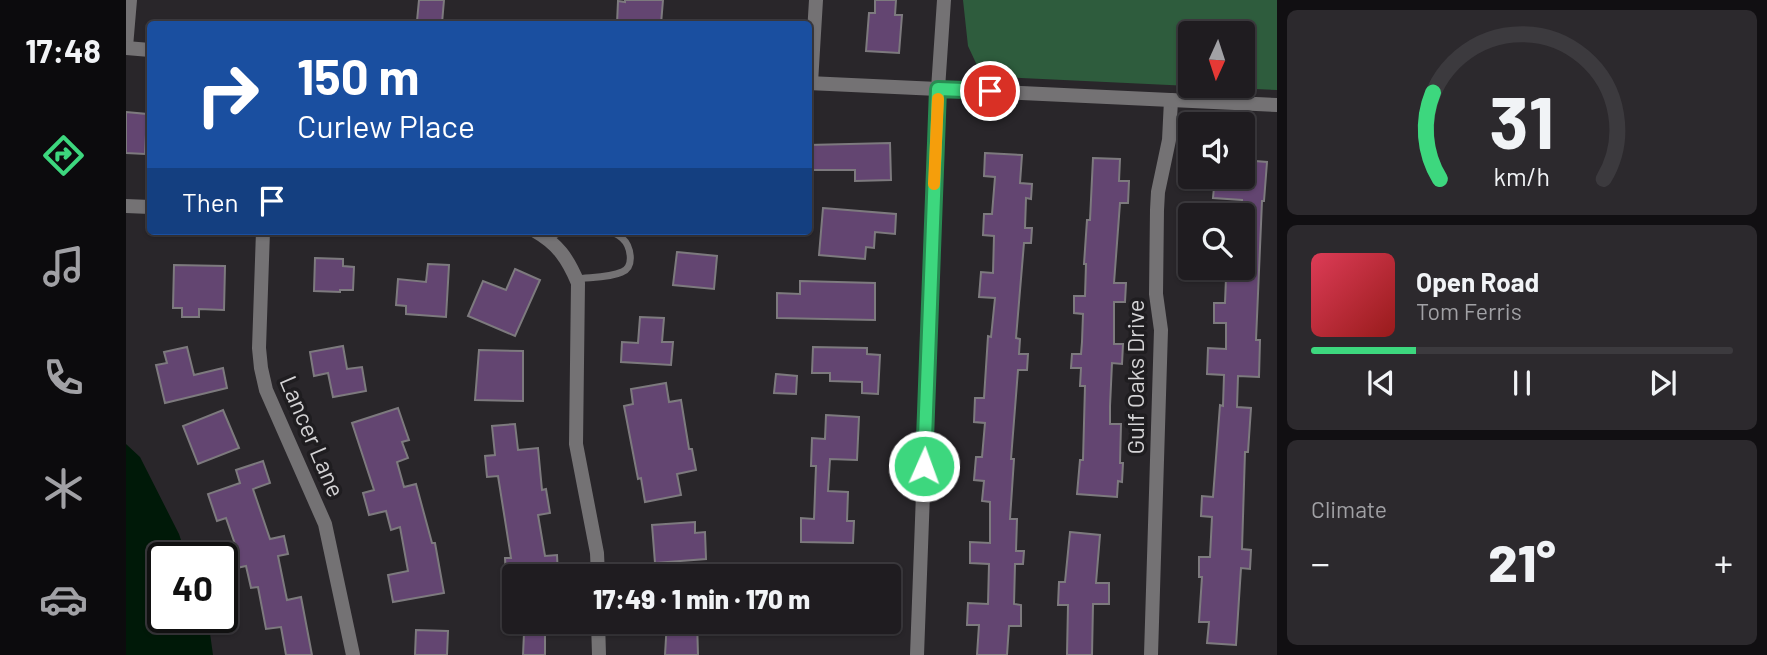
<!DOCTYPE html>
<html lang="en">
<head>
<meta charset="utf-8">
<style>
	body { margin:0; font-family:Barlow,sans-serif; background:#2c292d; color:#f1f3f6; height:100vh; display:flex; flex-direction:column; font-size:26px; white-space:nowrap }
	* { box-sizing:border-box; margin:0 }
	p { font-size:23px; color:#a1a1a5 }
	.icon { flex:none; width:38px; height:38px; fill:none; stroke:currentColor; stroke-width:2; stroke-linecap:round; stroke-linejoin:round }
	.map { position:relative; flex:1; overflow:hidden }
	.drawer { display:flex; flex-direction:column; gap:10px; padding:10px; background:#110f12; width:490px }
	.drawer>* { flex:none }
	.guide { position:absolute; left:21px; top:21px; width:665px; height:214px; border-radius:7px; box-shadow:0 2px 5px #0004,0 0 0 2px #3c3a3e; background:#1a4fa0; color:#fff; overflow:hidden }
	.needle { width:46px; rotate:183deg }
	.buttons { position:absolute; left:1052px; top:21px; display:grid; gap:14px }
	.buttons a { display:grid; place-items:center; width:77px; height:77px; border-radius:7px; background:#1f1c20; box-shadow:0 2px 5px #0004,0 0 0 2px #3c3a3e; font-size:35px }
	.speed { position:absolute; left:21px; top:542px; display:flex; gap:14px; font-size:35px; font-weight:700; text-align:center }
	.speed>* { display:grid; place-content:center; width:91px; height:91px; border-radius:50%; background:#1f1c20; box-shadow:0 2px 5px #0004,0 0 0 2px #3c3a3e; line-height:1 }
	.speed .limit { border:4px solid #111; border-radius:10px; background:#fff; color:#111 }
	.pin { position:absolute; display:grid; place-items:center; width:60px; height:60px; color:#fff; margin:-30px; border:4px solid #fff; border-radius:50%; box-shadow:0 2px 7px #0007 }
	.me { position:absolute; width:77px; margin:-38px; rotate:2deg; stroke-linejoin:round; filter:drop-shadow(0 0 5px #0008) }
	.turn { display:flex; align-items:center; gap:24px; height:147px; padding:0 35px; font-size:32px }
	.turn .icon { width:91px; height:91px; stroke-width:2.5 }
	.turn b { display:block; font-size:49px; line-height:60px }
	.then { display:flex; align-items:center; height:66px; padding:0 35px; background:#0003; gap:14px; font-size:26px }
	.big { font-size:52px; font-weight:800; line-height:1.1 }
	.drawer .card { flex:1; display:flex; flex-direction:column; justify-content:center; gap:10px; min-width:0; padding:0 24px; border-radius:10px; background:#2c292d }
	.drawer .dial { align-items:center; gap:0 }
	.dial svg { height:182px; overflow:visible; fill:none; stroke:#3c3a3e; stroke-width:7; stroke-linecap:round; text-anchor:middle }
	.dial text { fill:#f1f3f6; stroke:none }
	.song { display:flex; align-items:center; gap:21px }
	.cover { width:84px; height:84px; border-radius:10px; background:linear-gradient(135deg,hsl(350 70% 55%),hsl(0 70% 35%)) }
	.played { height:7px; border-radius:4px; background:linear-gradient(90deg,#3dd77e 25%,#3c3a3e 25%) }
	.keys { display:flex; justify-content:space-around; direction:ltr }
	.heat { display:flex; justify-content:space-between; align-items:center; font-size:38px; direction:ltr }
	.trip { position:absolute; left:376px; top:564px; width:399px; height:70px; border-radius:7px; background:#1f1c20; box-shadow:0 2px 5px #0004,0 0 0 2px #3c3a3e; font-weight:800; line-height:70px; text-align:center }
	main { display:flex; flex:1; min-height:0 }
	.menu { display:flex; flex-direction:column; width:126px; justify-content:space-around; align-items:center; background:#0c0b0d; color:#a1a1a5 }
	.menu .icon { width:49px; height:49px }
	.menu .on { color:#3dd77e }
	.menu b { font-size:32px; color:#f1f3f6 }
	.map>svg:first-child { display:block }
	.green { fill:#2e5c3d }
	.water { fill:#001908 }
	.building { fill:#634571; stroke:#7d7a7e; stroke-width:2 }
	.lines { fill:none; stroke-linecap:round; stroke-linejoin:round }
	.service { stroke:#747274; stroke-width:7 }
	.minor { stroke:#747274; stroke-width:14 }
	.tertiary { stroke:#747274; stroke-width:14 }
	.route-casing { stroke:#288c52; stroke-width:18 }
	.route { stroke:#3dd77e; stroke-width:12 }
	.slow { stroke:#f59e0b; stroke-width:12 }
	.labels { text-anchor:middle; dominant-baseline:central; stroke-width:7; stroke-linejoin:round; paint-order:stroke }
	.street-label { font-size:24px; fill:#d4d3d5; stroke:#1f1d20 }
</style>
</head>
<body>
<main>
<nav class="menu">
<b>17:48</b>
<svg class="icon on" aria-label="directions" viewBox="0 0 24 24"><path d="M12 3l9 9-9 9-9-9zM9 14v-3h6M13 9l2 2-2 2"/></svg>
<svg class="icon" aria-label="music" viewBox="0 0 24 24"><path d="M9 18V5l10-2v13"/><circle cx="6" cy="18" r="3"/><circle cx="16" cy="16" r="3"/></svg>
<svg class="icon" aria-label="phone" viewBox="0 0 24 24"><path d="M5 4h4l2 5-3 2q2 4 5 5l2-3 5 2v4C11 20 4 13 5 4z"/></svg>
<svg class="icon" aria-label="climate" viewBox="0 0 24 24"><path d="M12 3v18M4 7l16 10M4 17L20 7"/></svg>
<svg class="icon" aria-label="car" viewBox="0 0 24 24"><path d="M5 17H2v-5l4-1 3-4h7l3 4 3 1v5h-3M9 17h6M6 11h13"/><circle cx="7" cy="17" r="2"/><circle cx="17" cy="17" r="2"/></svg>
</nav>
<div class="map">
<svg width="1151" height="655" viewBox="0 0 1151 655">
	<rect width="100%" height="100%" fill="#29262a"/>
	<polygon class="green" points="837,0 1151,0 1151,90 1064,86 1116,86 1116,33 1064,33 1064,86 856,76 842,46"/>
	<polygon class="water" points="0,444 14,457 53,534 61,558 37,558 37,618 81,618 83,626 87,655 0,655"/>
	<g class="building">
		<polygon points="293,0 318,0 316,23 291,21"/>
		<polygon points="499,0 537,0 535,24 491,24 492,1 499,2"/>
		<polygon points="749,0 770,0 769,15 776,15 773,53 740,51 743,13 749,13"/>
		<polygon points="0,112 21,114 19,154 0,153"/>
		<polygon points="764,143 765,180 729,181 729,170 682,170 682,145"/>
		<polygon points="859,153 896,155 894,183 906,184 905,199 900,198 899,228 906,228 905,243 898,243 890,338 894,339 893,354 902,354 901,370 892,370 885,459 888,459 884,519 891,519 890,551 898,551 897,564 889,564 888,604 895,605 895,626 883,626 881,655 851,655 853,625 841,625 842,603 862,604 863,564 844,563 844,542 864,543 864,502 856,501 858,481 848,480 850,457 856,457 859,423 848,422 849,398 858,398 862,336 865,337 869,298 853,297 855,272 867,273 868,236 857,235 858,214 866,214 869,177 858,176"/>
		<polygon points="967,158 994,159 993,181 1003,181 1002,203 994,203 988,283 1000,283 999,302 988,302 988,344 997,344 996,364 986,363 984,406 984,424 995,424 994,463 997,463 996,482 992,481 991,497 951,494 954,460 957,460 959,386 954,386 955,368 945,368 946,354 955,354 956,342 957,314 948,313 948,296 959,296 960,264 958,264 961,220 964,220"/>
		<polygon points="1116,160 1141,162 1138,201 1136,201 1130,340 1134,340 1133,377 1112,376 1111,407 1125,408 1122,452 1119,452 1116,549 1125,550 1124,569 1115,568 1110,645 1081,643 1083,622 1073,622 1076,577 1073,577 1073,557 1084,557 1086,517 1075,516 1076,496 1087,497 1094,405 1097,406 1098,375 1081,374 1082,348 1100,349 1100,323 1088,323 1088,303 1099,303 1100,278 1116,279 1116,200 1087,198 1089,177 1116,177"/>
		<polygon points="697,208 770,214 769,234 749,232 748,248 740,247 739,259 693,255"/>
		<polygon points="551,252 591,256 588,289 547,285"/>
		<polygon points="189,258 217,259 217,266 228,267 227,290 214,290 214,292 188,291"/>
		<polygon points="302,264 323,265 320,317 280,314 280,306 270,305 272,279 300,282"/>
		<polygon points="48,265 99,266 98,310 73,309 73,317 56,317 56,308 47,308"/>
		<polygon points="389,269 414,280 389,336 342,316 357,281 380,290"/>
		<polygon points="674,281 749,283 749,320 651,318 651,293 674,294"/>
		<polygon points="514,317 538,318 536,342 547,342 545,365 495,362 496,342 512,343"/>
		<polygon points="217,346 221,369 236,367 240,391 207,397 202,373 188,376 184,352"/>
		<polygon points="61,347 68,375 97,368 101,388 39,403 30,365 41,363 38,352"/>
		<polygon points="687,347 741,348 741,354 754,355 752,394 736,393 736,382 704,381 704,373 686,373"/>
		<polygon points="353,350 397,351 397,401 349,400"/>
		<polygon points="650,374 671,376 670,394 648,393"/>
		<polygon points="540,383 543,402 555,400 563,449 566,449 570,470 551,474 555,495 519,502 515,478 512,479 498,406 507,404 505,389"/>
		<polygon points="272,408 283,440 276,442 282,458 271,462 278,487 290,484 306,543 309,543 318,593 267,602 262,575 282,571 274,527 265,530 260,511 243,515 237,493 248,490 226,423"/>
		<polygon points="97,410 113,448 72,464 57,426"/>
		<polygon points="700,415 733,417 731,460 704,459 702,491 722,492 721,521 728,521 727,543 675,542 675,518 688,519 690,466 685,466 686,438 699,439"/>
		<polygon points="389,424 392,450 412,448 416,490 420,489 424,513 412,515 419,556 431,555 432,576 380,576 379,558 385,558 372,476 361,477 359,456 369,455 366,426"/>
		<polygon points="137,461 144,483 127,489 144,539 158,536 162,554 152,556 161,600 175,597 186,655 160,655 155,627 140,629 132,587 125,588 120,566 106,569 102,549 110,547 100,518 91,521 82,494 114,483 110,470"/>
		<polygon points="569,522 569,533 579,532 580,559 529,563 526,525"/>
		<polygon points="944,532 974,535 970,583 983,583 983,604 967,604 966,655 941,655 942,605 932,605 933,582 939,582"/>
		<polygon points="541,621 571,621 572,655 539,655"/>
		<polygon points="290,630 322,631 321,655 289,655"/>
		<polygon points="398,633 419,634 419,655 397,655"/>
	</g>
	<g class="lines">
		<g class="service">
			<polyline points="422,238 437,231"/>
			<path d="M450 279C464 277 483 278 496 272 509 267 505 246 496 238 492 234 486 232 480 231"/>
		</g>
		<g class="minor">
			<polyline points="0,47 4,0"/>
			<polyline points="0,48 24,50"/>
			<polyline points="682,83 812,89"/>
			<polyline points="685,83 690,0"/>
			<polyline points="0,206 24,207"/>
			<polyline points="137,231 133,348 135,368 140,390 199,524 227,655"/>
			<path d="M409 231C432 244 442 259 452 283L450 444 471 553 472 576"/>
			<polyline points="472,621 473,655"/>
			<polyline points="1025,655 1035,330 1030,294 1031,210 1032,192 1043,140 1045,100"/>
		</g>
		<g class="tertiary">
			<polyline points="812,89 1151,105"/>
			<polyline points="791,655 812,89 818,0"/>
		</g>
	</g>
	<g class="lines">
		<g class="route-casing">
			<polyline id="route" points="798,466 812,89 864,91"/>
		</g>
		<use href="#route" class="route"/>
		<polyline class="slow" points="808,184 812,99"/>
	</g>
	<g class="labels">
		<g class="street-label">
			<text transform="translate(1008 377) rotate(-90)">Gulf Oaks Drive</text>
			<text transform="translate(187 436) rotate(67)">Lancer Lane</text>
		</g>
	</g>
</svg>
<div class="buttons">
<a><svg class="needle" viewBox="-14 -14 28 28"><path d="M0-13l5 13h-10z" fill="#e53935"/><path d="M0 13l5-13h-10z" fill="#a1a1a5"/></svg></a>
<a><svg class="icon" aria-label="sound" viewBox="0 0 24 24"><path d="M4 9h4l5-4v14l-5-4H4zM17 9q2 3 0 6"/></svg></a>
<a><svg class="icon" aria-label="search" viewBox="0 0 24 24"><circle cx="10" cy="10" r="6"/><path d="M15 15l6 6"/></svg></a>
</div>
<div class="speed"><div class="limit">40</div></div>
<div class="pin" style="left:864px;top:91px;background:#d93025"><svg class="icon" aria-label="arrive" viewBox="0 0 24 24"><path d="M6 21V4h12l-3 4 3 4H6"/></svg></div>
<svg class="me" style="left:798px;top:466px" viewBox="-20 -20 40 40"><circle r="17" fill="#3dd77e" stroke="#fff" stroke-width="3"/><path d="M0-11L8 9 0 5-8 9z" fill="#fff"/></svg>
<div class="trip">17:49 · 1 min · 170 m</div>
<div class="guide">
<div class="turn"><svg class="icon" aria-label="right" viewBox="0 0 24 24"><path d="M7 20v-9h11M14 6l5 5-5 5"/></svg><div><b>150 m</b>Curlew Place</div></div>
<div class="then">Then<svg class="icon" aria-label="arrive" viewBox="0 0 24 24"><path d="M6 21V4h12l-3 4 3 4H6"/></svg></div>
</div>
</div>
<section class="drawer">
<div class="card dial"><svg viewBox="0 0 100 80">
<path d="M14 69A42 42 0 1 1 86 69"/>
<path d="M14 69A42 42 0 0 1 11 31" stroke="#3dd77e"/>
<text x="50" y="56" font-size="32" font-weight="700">31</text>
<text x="50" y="72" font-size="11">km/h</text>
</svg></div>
<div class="card">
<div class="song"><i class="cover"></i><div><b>Open Road</b><p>Tom Ferris</p></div></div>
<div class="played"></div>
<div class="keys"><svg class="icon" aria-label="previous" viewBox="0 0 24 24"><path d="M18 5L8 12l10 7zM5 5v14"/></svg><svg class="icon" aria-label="pause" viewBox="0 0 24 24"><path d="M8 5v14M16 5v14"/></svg><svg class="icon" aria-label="next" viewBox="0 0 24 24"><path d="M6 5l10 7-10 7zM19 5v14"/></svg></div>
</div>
<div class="card"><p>Climate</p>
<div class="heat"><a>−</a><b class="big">21°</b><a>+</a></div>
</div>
</section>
</main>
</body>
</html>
